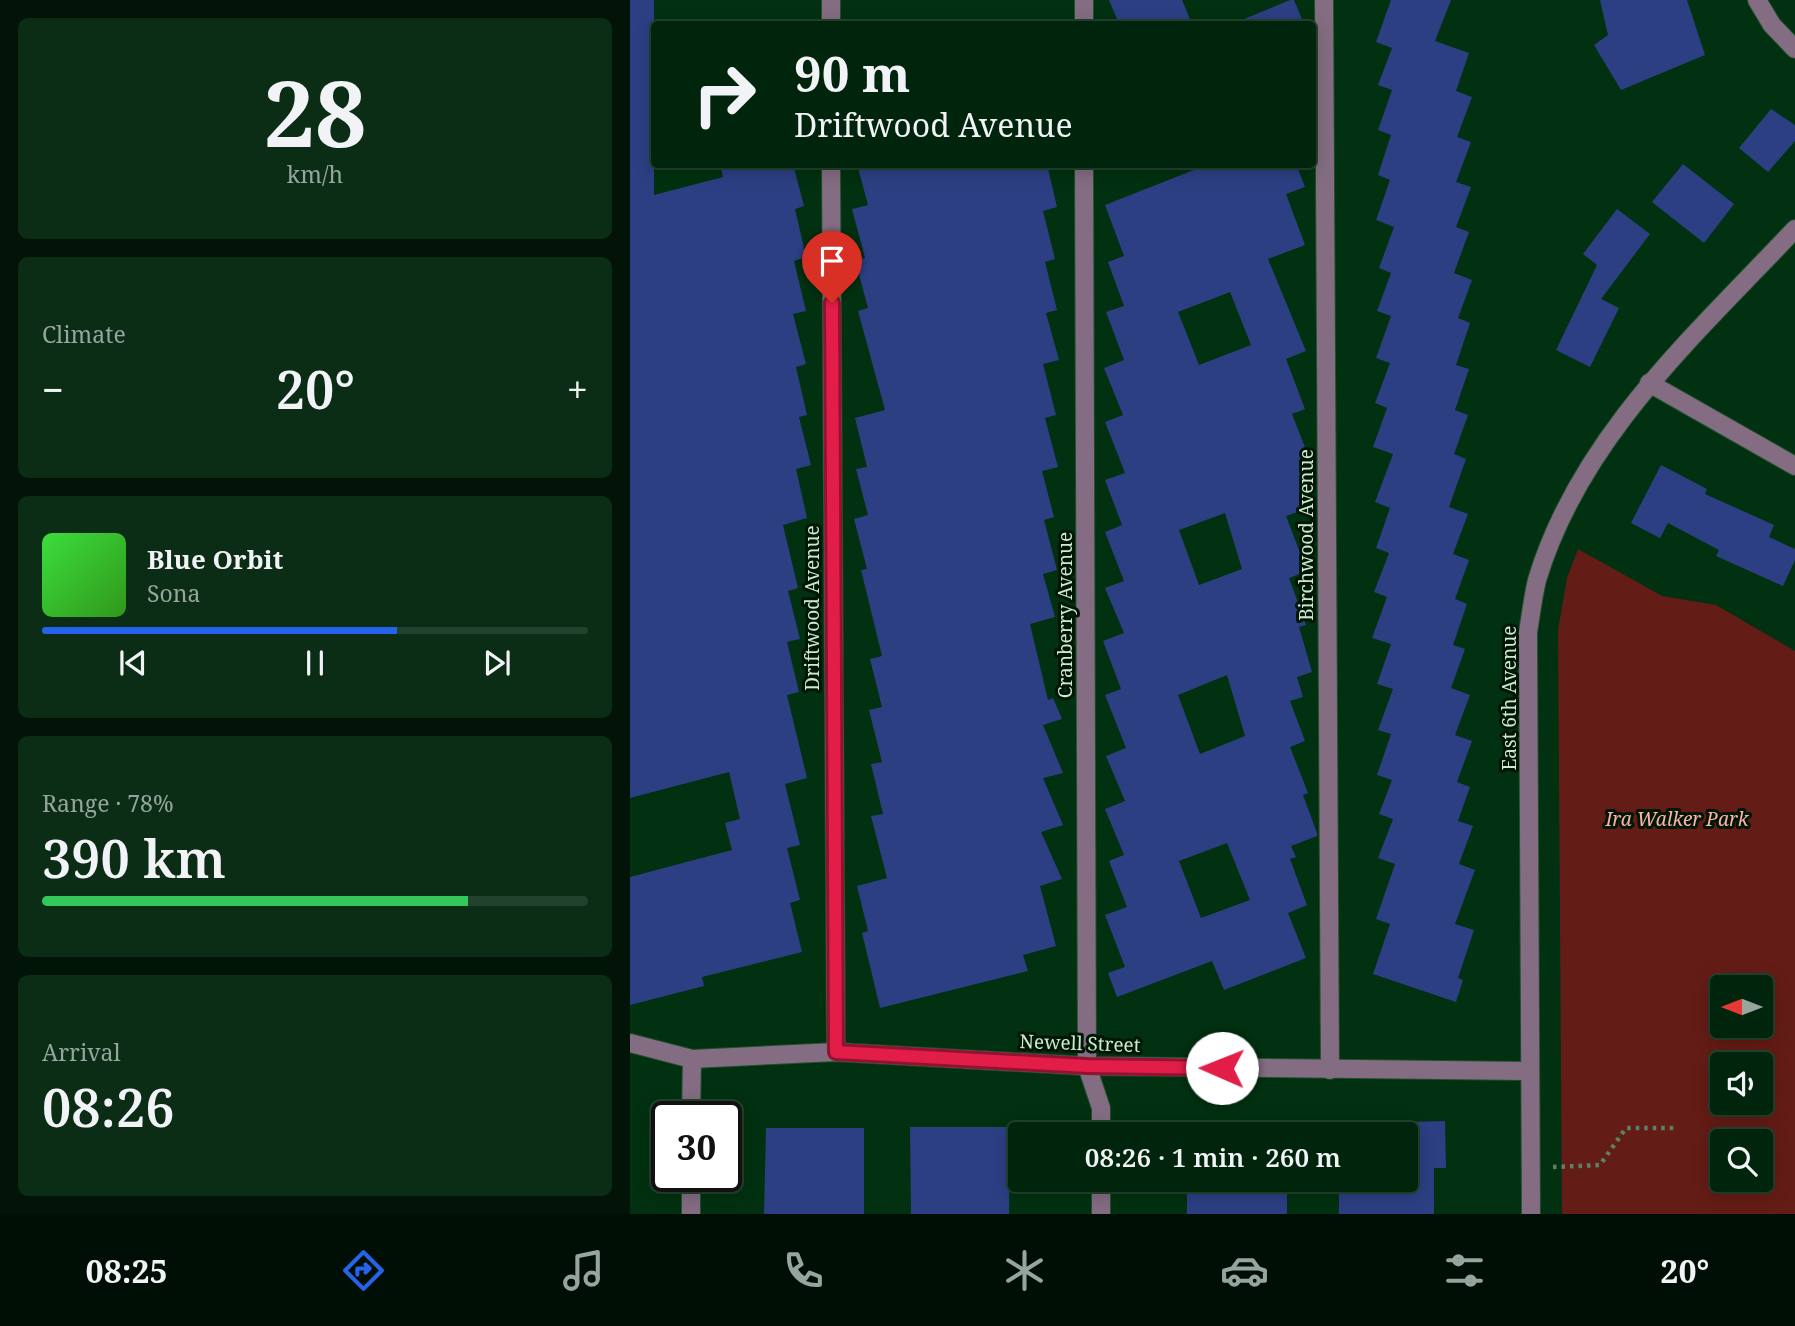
<!DOCTYPE html>
<html lang="en">
<head>
<meta charset="utf-8">
<style>
	body { margin:0; font-family:"Noto Serif",serif; background:#0b2d15; color:#f1f3f6; height:100vh; display:flex; flex-direction:column; font-size:26px; white-space:nowrap }
	* { box-sizing:border-box; margin:0 }
	p { font-size:23px; color:#96a59d }
	.icon { flex:none; width:38px; height:38px; fill:none; stroke:currentColor; stroke-width:2; stroke-linecap:round; stroke-linejoin:round }
	.map { position:relative; flex:1; overflow:hidden }
	.panel { display:flex; flex-direction:column; gap:18px; padding:18px; background:#011407; width:630px }
	.panel>* { flex:none }
	.hud { position:absolute; left:21px; top:21px; width:665px; height:147px; border-radius:7px; box-shadow:0 4px 18px #0003,0 0 0 2px #23422d; background:#01250c; color:#f1f3f6; overflow:hidden }
	.needle { width:46px; rotate:270deg }
	.tools { position:absolute; left:1080px; top:975px; display:grid; gap:14px }
	.tools a { display:grid; place-items:center; width:63px; height:63px; border-radius:7px; background:#01250c; box-shadow:0 4px 18px #0003,0 0 0 2px #23422d; font-size:35px }
	.speed { position:absolute; left:21px; top:1101px; display:flex; gap:14px; font-size:35px; font-weight:700; text-align:center }
	.speed>* { display:grid; place-content:center; width:91px; height:91px; border-radius:50%; background:#01250c; box-shadow:0 4px 18px #0003,0 0 0 2px #23422d; line-height:1 }
	.speed .limit { border:4px solid #111; border-radius:10px; background:#fff; color:#111 }
	.pin { position:absolute; display:grid; place-items:center; width:60px; height:60px; color:#fff; margin:-72px -30px; border-radius:50% 50% 50% 0; rotate:-45deg; box-shadow:0 0 7px #0007 }
	.pin .icon { rotate:45deg }
	.me { position:absolute; width:77px; margin:-38px; rotate:271deg; stroke-linejoin:round; filter:drop-shadow(0 0 5px #0008) }
	.turn { display:flex; align-items:center; gap:24px; height:147px; padding:0 28px; font-size:32px }
	.turn .icon { width:91px; height:91px; stroke-width:2.5 }
	.turn b { display:block; font-size:49px; line-height:60px }
	.big { font-size:52px; font-weight:600; line-height:1.1 }
	.panel .widget { flex:1; display:flex; flex-direction:column; justify-content:center; gap:10px; min-width:0; padding:0 24px; border-radius:10px; background:#0b2d15 }
	.panel .dial { align-items:center; gap:0 }
	.dial b { font-size:91px; line-height:1 }
	.song { display:flex; align-items:center; gap:21px }
	.cover { width:84px; height:84px; border-radius:10px; background:linear-gradient(135deg,hsl(120 70% 55%),hsl(110 70% 35%)) }
	.played { height:7px; border-radius:4px; background:linear-gradient(90deg,#2563eb 65%,#23422d 65%) }
	.keys { display:flex; justify-content:space-around; direction:ltr }
	.heat { display:flex; justify-content:space-between; align-items:center; font-size:38px; direction:ltr }
	.charge { height:10px; border-radius:5px; background:linear-gradient(90deg,#34c759 78%,#23422d 0) }
	.trip { position:absolute; left:378px; top:1122px; width:410px; height:70px; border-radius:7px; background:#01250c; box-shadow:0 4px 18px #0003,0 0 0 2px #23422d; font-weight:600; line-height:70px; text-align:center }
	.tab-bar { display:flex; height:112px; justify-content:space-around; align-items:center; background:#000f05; color:#96a59d }
	.tab-bar .icon { width:49px; height:49px }
	.tab-bar .selected { color:#2563eb }
	.tab-bar b { font-size:32px; color:#f1f3f6 }
	main { display:flex; flex:1; min-height:0 }
	.map>svg:first-child { display:block }
	.green { fill:#641c16; fill-rule:evenodd }
	.building { fill:#2c3f83; fill-rule:evenodd }
	.lines { fill:none; stroke-linecap:round; stroke-linejoin:round }
	.minor-casing { stroke:#214f2f; stroke-width:20 }
	.path { stroke:#5a8264; stroke-width:4.5; stroke-dasharray:3.5 5; stroke-linecap:butt }
	.minor { stroke:#846d82; stroke-width:18 }
	.route-casing { stroke:#92132f; stroke-width:18 }
	.route { stroke:#e11d48; stroke-width:12 }
	.labels { text-anchor:middle; dominant-baseline:central; stroke-width:6; stroke-linejoin:round; paint-order:stroke }
	.street-label { font-size:19px; fill:#ccead0; stroke:#011605 }
	.park-label { font-size:19px; font-style:italic; fill:#fdb3a8; stroke:#011605 }
</style>
</head>
<body>
<main>
<section class="panel">
<div class="widget dial"><b>28</b><p>km/h</p></div>
<div class="widget"><p>Climate</p>
<div class="heat"><a>−</a><b class="big">20°</b><a>+</a></div>
</div>
<div class="widget">
<div class="song"><i class="cover"></i><div><b>Blue Orbit</b><p>Sona</p></div></div>
<div class="played"></div>
<div class="keys"><svg class="icon" aria-label="previous" viewBox="0 0 24 24"><path d="M18 5L8 12l10 7zM5 5v14"/></svg><svg class="icon" aria-label="pause" viewBox="0 0 24 24"><path d="M8 5v14M16 5v14"/></svg><svg class="icon" aria-label="next" viewBox="0 0 24 24"><path d="M6 5l10 7-10 7zM19 5v14"/></svg></div>
</div>
<div class="widget"><p>Range · 78%</p><b class="big">390 km</b><div class="charge"></div></div>
<div class="widget"><p>Arrival</p><b class="big">08:26</b></div>
</section>
<div class="map">
<svg width="1165" height="1214" viewBox="0 0 1165 1214">
	<rect width="100%" height="100%" fill="#013110"/>
	<path class="green" d="M948 549 1032 596 1086 605 1165 651V1214H932L928 630 937 578ZM1092 987H1130V1026H1092ZM1092 1064H1130V1102H1092ZM1092 1141H1130V1180H1092Z"/>
	<g class="building">
		<polygon points="0,0 24,0 24,195 93,177 90,164 163,164 174,206 165,209 176,257 164,261 176,311 163,314 176,364 166,367 177,415 169,417 181,465 166,469 177,518 153,525 168,588 158,591 170,639 157,642 169,692 157,695 177,778 155,784 170,845 157,848 170,900 160,903 172,952 72,977 74,986 0,1005 0,877 102,850 95,823 110,819 99,772 0,798"/>
		<polygon points="479,0 552,0 562,24 489,24"/>
		<polygon points="660,0 664,0 674,24 602,24"/>
		<polygon points="761,0 821,0 805,41 839,53 826,91 842,97 827,137 841,142 826,182 841,187 826,227 839,232 824,273 842,280 828,318 840,323 826,365 839,369 825,410 838,415 824,454 836,459 819,507 838,514 823,554 839,560 825,599 837,604 823,645 835,649 821,688 840,695 825,735 842,741 827,782 840,787 828,821 843,826 829,864 845,870 825,924 844,930 828,978 833,980 826,1002 743,974 760,924 746,919 765,864 748,858 763,819 749,814 762,780 747,775 761,734 748,730 763,689 747,684 761,644 742,638 757,597 744,592 759,553 746,548 760,508 745,502 763,454 743,447 757,408 745,403 760,363 746,358 761,316 747,311 761,273 749,268 764,227 746,220 760,180 748,175 761,135 748,130 762,90 748,85 762,48 746,42"/>
		<polygon points="970,0 1057,0 1075,55 991,90 964,45 978,35"/>
		<polygon points="1141,109 1165,125 1165,141 1138,172 1109,148"/>
		<polygon points="227,164 417,164 427,207 413,211 425,259 415,262 427,310 416,313 429,360 413,364 426,415 415,418 428,467 412,471 424,517 414,520 427,570 413,574 425,617 400,624 418,700 423,698 432,719 413,725 433,773 413,778 433,825 411,832 432,879 410,886 426,946 393,955 398,971 250,1008 232,933 238,931 227,886 257,878 241,816 253,814 241,764 252,762 239,710 252,707 240,659 252,656 231,570 237,569 224,519 238,515 226,469 237,467 225,418 255,410 228,311 238,308 225,260 235,258 222,209 238,205"/>
		<path d="M579 164H666L675 187 656 194 675 245 638 259 676 351 656 359 675 409 662 414 680 460 671 464 685 503V506L656 516 677 571 659 578 676 625 669 627 682 672 667 677 673 697 660 701 675 741 660 747 678 793 673 795 687 833V836L661 846 666 857 660 859 677 905 658 913 676 958 594 990 582 961 487 997 478 973 495 967 475 915 497 907 479 861 494 855 475 809 495 801 476 756 496 748 475 695 491 689 473 641 494 633 475 588 494 581 475 532 492 525 475 480 495 473 475 422 493 415 474 368 494 360 476 312 494 306 478 262 494 256 475 205ZM600 292 621 345 569 365 548 312ZM595 513 612 569 569 585 549 530ZM597 675 615 736 570 754 548 695ZM597 843 620 900 571 918 549 861Z"/>
		<polygon points="1053,164 1104,204 1074,243 1022,202"/>
		<polygon points="987,209 1020,234 971,299 989,308 960,367 926,350 967,265 953,254"/>
		<polygon points="1031,465 1077,489 1075,494 1144,525 1139,537 1165,549 1165,560 1153,586 1086,556 1089,550 1038,523 1030,538 1001,523"/>
		<polygon points="815,1121 816,1168 804,1168 804,1214 709,1214 709,1189 775,1188 775,1122"/>
		<polygon points="280,1127 380,1127 379,1214 281,1214"/>
		<polygon points="136,1128 234,1128 234,1214 134,1214"/>
		<rect x="557" y="1186" width="100" height="28"/>
	</g>
	<g class="lines">
		<g class="minor-casing">
			<g id="minor">
				<polyline points="201,0 201,24"/>
				<polyline points="454,0 454,24"/>
				<polyline points="694,0 700,1070"/>
				<polyline points="1127,0 1142,25 1165,49"/>
				<polyline points="201,164 206,1052"/>
				<polyline points="454,164 457,1066 471,1108 471,1134"/>
				<polyline points="1019,383 1165,466"/>
				<polyline points="0,1043 62,1059 206,1052 457,1066 900,1071"/>
				<polyline points="61,1116 62,1059"/>
				<polyline points="61,1214 61,1176"/>
				<polyline points="471,1214 471,1180"/>
				<path d="M901 1214 898 632C901 615 903 596 907 580 950 437 1066 334 1165 229"/>
			</g>
		</g>
		<polyline class="path" points="923,1167 970,1165 996,1128 1044,1128"/>
		<use href="#minor" class="minor"/>
	</g>
	<g class="lines">
		<g class="route-casing">
			<polyline id="route" points="202,303 206,1052 457,1066 592,1068"/>
		</g>
		<use href="#route" class="route"/>
	</g>
	<g class="labels">
		<g class="street-label">
			<text transform="translate(676 535) rotate(-90)">Birchwood Avenue</text>
			<text transform="translate(182 608) rotate(-90)">Driftwood Avenue</text>
			<text transform="translate(435 615) rotate(-90)">Cranberry Avenue</text>
			<text transform="translate(879 698) rotate(-90)">East 6th Avenue</text>
			<text transform="translate(450 1043) rotate(2)">Newell Street</text>
		</g>
		<g class="park-label">
			<text x="1047" y="819">Ira Walker Park</text>
		</g>
	</g>
</svg>
<div class="tools">
<a><svg class="needle" viewBox="-14 -14 28 28"><path d="M0-13l5 13h-10z" fill="#e53935"/><path d="M0 13l5-13h-10z" fill="#96a59d"/></svg></a>
<a><svg class="icon" aria-label="sound" viewBox="0 0 24 24"><path d="M4 9h4l5-4v14l-5-4H4zM17 9q2 3 0 6"/></svg></a>
<a><svg class="icon" aria-label="search" viewBox="0 0 24 24"><circle cx="10" cy="10" r="6"/><path d="M15 15l6 6"/></svg></a>
</div>
<div class="speed"><div class="limit">30</div></div>
<div class="pin" style="left:202px;top:303px;background:#d93025"><svg class="icon" aria-label="arrive" viewBox="0 0 24 24"><path d="M6 21V4h12l-3 4 3 4H6"/></svg></div>
<svg class="me" style="left:592px;top:1068px" viewBox="-20 -20 40 40"><circle r="19" fill="#fff"/><path d="M0-13L10 11 0 6-10 11z" fill="#e11d48"/></svg>
<div class="trip">08:26 · 1 min · 260 m</div>
<div class="hud">
<div class="turn"><svg class="icon" aria-label="right" viewBox="0 0 24 24"><path d="M7 20v-9h11M14 6l5 5-5 5"/></svg><div><b>90 m</b>Driftwood Avenue</div></div>
</div>
</div>
</main>
<nav class="tab-bar">
<b>08:25</b>
<svg class="icon selected" aria-label="directions" viewBox="0 0 24 24"><path d="M12 3l9 9-9 9-9-9zM9 14v-3h6M13 9l2 2-2 2"/></svg>
<svg class="icon" aria-label="music" viewBox="0 0 24 24"><path d="M9 18V5l10-2v13"/><circle cx="6" cy="18" r="3"/><circle cx="16" cy="16" r="3"/></svg>
<svg class="icon" aria-label="phone" viewBox="0 0 24 24"><path d="M5 4h4l2 5-3 2q2 4 5 5l2-3 5 2v4C11 20 4 13 5 4z"/></svg>
<svg class="icon" aria-label="climate" viewBox="0 0 24 24"><path d="M12 3v18M4 7l16 10M4 17L20 7"/></svg>
<svg class="icon" aria-label="car" viewBox="0 0 24 24"><path d="M5 17H2v-5l4-1 3-4h7l3 4 3 1v5h-3M9 17h6M6 11h13"/><circle cx="7" cy="17" r="2"/><circle cx="17" cy="17" r="2"/></svg>
<svg class="icon" aria-label="filters" viewBox="0 0 24 24"><path d="M4 7h16M4 17h16"/><circle cx="9" cy="7" r="2"/><circle cx="15" cy="17" r="2"/></svg>
<b>20°</b>
</nav>
</body>
</html>
